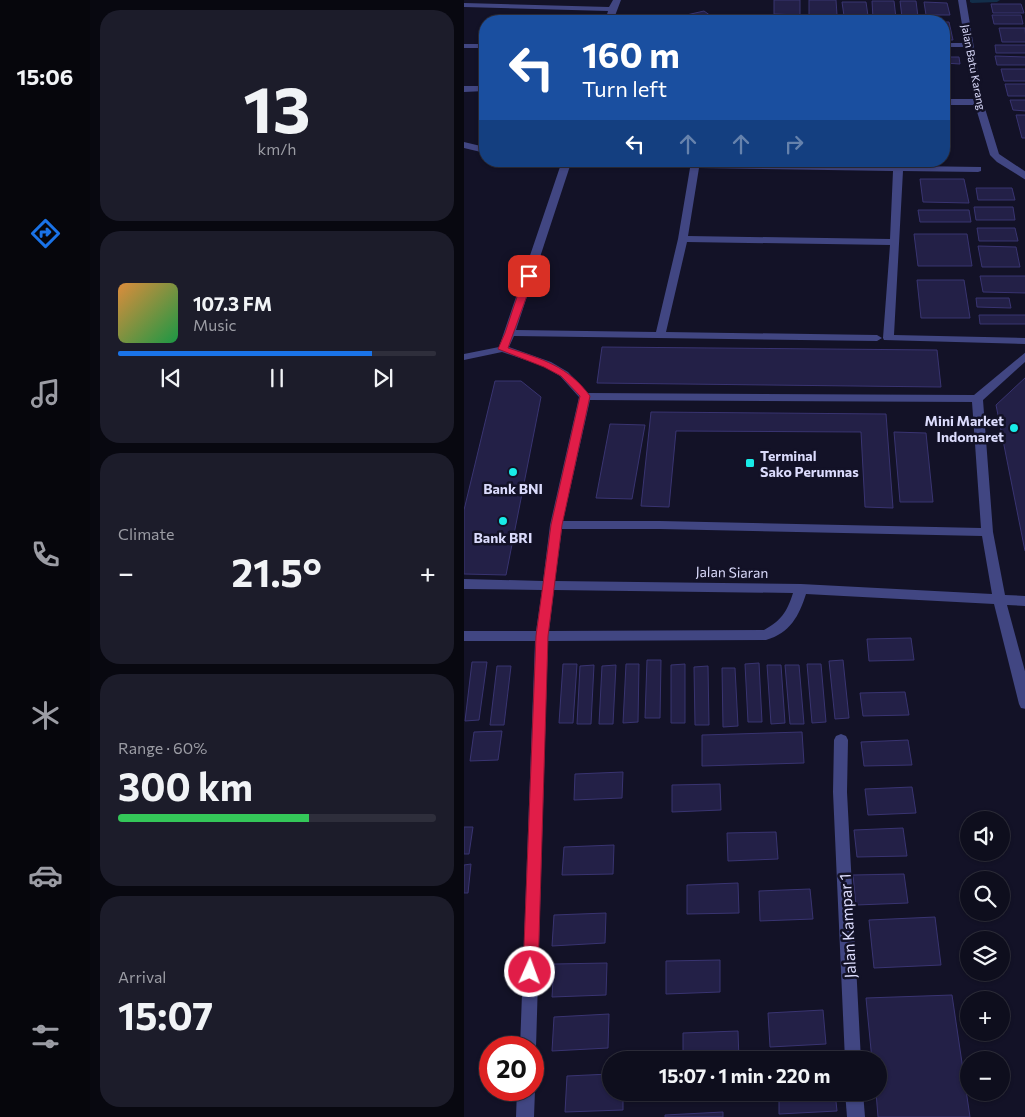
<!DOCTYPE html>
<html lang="en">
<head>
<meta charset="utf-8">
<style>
	body { margin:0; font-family:Commissioner,sans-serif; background:#1c1c2a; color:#f1f3f6; height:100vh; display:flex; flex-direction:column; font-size:19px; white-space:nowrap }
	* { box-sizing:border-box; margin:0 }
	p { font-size:16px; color:#9b9ca4 }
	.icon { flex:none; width:28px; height:28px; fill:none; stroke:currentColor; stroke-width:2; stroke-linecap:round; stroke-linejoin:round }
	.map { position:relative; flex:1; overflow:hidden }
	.drawer { display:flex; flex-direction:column; gap:10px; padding:10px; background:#080810; width:374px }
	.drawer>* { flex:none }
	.hud { position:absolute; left:15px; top:15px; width:471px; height:152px; border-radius:20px; box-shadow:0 1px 4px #0004,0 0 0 1px #2e2e3b; background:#1a4fa0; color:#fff; overflow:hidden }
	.controls { position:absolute; left:496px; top:811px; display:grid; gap:10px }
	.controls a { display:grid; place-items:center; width:50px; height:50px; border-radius:50%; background:#0e0e1d; box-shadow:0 1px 4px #0004,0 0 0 1px #2e2e3b; font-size:25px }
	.speed { position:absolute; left:15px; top:1036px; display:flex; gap:10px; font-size:25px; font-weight:700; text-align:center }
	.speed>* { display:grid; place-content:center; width:65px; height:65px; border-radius:50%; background:#0e0e1d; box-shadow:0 1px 4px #0004,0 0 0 1px #2e2e3b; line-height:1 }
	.speed .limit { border:8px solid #d22; background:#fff; color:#111 }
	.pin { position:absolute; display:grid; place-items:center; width:42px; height:42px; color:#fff; margin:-21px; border-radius:10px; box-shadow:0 2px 8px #0006 }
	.me { position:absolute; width:55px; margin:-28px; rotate:2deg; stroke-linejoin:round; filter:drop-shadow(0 0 4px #0008) }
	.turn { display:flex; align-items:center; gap:18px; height:105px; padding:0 20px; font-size:22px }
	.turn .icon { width:65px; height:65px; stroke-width:2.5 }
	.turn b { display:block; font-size:35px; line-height:42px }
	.lanes { display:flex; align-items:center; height:48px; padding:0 20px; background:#0003; justify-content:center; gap:25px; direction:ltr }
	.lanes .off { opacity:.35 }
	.big { font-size:38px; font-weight:700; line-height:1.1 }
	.drawer .card { flex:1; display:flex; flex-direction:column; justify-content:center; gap:8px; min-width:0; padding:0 18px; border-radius:20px; background:#1c1c2a }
	.drawer .dial { align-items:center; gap:0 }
	.dial b { font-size:65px; line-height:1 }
	.song { display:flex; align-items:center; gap:15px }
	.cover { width:60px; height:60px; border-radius:8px; background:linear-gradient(135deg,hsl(30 70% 55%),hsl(140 70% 35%)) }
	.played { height:5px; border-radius:2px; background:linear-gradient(90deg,#1a73e8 80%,#2e2e3b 80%) }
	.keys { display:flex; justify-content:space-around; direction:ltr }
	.heat { display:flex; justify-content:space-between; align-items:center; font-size:28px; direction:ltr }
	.charge { height:8px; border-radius:4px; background:linear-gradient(90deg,#34c759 60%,#2e2e3b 0) }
	.trip { position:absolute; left:138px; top:1051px; width:285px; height:50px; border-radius:25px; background:#0e0e1d; box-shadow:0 1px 4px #0004,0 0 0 1px #2e2e3b; font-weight:700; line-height:50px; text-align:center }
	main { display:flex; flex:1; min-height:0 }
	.tabs { display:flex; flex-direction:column; width:90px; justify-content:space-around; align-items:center; background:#06060c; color:#9b9ca4 }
	.tabs .icon { width:35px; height:35px }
	.tabs .active { color:#1a73e8 }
	.tabs b { font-size:22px; color:#f1f3f6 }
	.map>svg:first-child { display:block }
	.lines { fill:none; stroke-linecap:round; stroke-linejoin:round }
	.stream { fill:#132e4a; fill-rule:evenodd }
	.building { fill:#232047; stroke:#393471 }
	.minor { fill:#414682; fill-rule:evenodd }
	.route { fill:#e11d48; stroke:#92132f }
	.poi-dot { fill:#18ece8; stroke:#131227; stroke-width:2 }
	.labels { text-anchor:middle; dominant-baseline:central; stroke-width:5; stroke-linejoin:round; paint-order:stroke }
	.far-street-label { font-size:11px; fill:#dbdbfc; stroke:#131227 }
	.poi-label { font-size:14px; font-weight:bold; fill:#dbdbfc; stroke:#131227 }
	.street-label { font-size:14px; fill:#dbdbfc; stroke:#131227 }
	.near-street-label { font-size:16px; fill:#dbdbfc; stroke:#131227 }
</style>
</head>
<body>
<main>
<nav class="tabs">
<b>15:06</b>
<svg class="icon active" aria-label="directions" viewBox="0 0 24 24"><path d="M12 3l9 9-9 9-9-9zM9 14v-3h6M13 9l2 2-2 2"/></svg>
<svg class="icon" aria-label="music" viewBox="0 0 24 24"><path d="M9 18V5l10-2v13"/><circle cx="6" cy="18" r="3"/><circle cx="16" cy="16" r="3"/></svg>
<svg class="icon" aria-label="phone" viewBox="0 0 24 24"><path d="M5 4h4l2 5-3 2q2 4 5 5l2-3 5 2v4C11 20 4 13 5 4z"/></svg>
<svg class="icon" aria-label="climate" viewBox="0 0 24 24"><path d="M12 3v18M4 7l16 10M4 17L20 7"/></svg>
<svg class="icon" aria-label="car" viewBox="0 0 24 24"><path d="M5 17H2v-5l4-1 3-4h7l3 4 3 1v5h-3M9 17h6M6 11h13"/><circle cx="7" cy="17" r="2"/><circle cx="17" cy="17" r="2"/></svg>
<svg class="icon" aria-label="filters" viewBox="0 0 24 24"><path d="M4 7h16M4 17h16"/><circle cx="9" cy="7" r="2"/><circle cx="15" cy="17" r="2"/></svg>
</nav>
<section class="drawer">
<div class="card dial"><b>13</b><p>km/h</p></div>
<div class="card">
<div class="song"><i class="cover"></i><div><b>107.3 FM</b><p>Music</p></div></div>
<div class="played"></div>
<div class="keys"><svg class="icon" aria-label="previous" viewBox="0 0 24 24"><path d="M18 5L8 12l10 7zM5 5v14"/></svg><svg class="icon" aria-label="pause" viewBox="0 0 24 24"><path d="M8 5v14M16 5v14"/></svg><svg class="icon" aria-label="next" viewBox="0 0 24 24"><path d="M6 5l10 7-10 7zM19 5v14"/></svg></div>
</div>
<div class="card"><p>Climate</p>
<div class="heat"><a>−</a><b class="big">21.5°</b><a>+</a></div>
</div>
<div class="card"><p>Range · 60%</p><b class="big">300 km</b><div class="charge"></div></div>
<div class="card"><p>Arrival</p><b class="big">15:07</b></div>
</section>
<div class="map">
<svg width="562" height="1117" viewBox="0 0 562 1117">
	<rect width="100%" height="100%" fill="#131227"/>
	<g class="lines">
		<polygon class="stream" points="506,0 536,0 533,2 508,3 506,2"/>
	</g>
	<g class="building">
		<polygon points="310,0 336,0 336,15 310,14"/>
		<polygon points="345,0 372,0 373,15 345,15"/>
		<polygon points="408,1 430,1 432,18 409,18"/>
		<polygon points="436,1 452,1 454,17 438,17"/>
		<polygon points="378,2 402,2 404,16 380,16"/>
		<polygon points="460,2 483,3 486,15 462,15"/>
		<polygon points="527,4 557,4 560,13 529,13"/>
		<polygon points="240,11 254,21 207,21 205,19"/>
		<polygon points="528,15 557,15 559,24 530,24"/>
		<polygon points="480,22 485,22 489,40 480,40"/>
		<polygon points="535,28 561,28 562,42 538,42"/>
		<polygon points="531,45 562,45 562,53 532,53"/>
		<polygon points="531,56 562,57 562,65 533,65"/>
		<polygon points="480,57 495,57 496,64 480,63"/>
		<polygon points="537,69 562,69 562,81 540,81"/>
		<polygon points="541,84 562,84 562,96 544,96"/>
		<polygon points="546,100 562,100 562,111 549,110"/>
		<polygon points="552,115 562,115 562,138 558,138"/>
		<polygon points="456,179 500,179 505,203 459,202"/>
		<polygon points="512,188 548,188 551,200 514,200"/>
		<polygon points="510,207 549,207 551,220 512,220"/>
		<polygon points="454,210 505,210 507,222 456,222"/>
		<polygon points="513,228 551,228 554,241 515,241"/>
		<polygon points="450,234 503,234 508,266 454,266"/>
		<polygon points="514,246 552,247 556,267 518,267"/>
		<polygon points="516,276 562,276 562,293 519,292"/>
		<polygon points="453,280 500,280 506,318 457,318"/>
		<polygon points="512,298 545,298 547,308 513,307"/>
		<polygon points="515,315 562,315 562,324 516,324"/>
		<polygon points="138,347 473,350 477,387 133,383"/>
		<polygon points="562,377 562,551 561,551 532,405"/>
		<polygon points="31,381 57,381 77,397 42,575 0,574 0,510"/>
		<polygon points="187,412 422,414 429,508 401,507 397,432 212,431 205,507 177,506"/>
		<polygon points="146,424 181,425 168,499 132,498"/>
		<polygon points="430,432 462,433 469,502 436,502"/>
		<polygon points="447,638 450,660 405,661 403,639"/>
		<polygon points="183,660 197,660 196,718 181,718"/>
		<polygon points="379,660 385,718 371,719 365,661"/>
		<polygon points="8,662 23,662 15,720 1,721"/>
		<polygon points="295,663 298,722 284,722 281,664"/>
		<polygon points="99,664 113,664 109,723 95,723"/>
		<polygon points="162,664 175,664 174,722 159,723"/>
		<polygon points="221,664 221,723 207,723 207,665"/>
		<polygon points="343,664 357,664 362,722 348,723"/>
		<polygon points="130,665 127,724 113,724 116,666"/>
		<polygon points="152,665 149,724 135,724 138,666"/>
		<polygon points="303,665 317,665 321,723 307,724"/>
		<polygon points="321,665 335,665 340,724 326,724"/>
		<polygon points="33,666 47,666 40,725 26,725"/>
		<polygon points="244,666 245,725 231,725 230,667"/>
		<polygon points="258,668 271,668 274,726 259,727"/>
		<polygon points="441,692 445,715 399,716 396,693"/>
		<polygon points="38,731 34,760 6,761 10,732"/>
		<polygon points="338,732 340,763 238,766 238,735"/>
		<polygon points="444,740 448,765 400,766 397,742"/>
		<polygon points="159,772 158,798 110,800 111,774"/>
		<polygon points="256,784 257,810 208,812 208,785"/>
		<polygon points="448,787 452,813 404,815 401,789"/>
		<polygon points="0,827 9,827 5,854 0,854"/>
		<polygon points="439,828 443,856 393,857 390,830"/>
		<polygon points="312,832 314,859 264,861 263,833"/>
		<polygon points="150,845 149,874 98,875 100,847"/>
		<polygon points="7,864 4,893 0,893 0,865"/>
		<polygon points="440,874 444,903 392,905 389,875"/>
		<polygon points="274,883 275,913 223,914 223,885"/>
		<polygon points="346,889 349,919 296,921 295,891"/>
		<polygon points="142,913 141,943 88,946 90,915"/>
		<polygon points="471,917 477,965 410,968 405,920"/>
		<polygon points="256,960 256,992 202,994 202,961"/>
		<polygon points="143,963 142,995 88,997 90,964"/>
		<polygon points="488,995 506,1117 414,1117 412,1092 414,1092 414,1060 408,1060 402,998"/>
		<polygon points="359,1010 362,1044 306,1047 304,1013"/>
		<polygon points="145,1014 144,1048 88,1051 90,1017"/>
		<polygon points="274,1031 275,1060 219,1060 219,1033"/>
		<polygon points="146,1074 146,1092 159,1092 159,1110 101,1112 103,1076"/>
		<polygon points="315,1092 371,1092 373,1111 315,1114"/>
		<polygon points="259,1112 259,1117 201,1117 201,1115"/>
	</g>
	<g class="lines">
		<g class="minor">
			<polygon points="149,0 157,0 149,21 141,21 144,11 0,7 0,3 145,7"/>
			<polygon points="494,0 502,0 519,102 535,154 562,172 562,180 533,162 526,155 511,105 480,105 480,99 510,99 502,47 480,47 480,43 501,43"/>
			<rect x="0" y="44" width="21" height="4"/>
			<polygon points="0,86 21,86 21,91 0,92"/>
			<polygon points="0,142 21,147 21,153 0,148"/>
			<path d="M98 161 517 167V171L514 172 439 171 430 335 562 338V344L420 340 419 338 426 245 223 242 202 332 413 335 418 338 413 341 50 336 45 347 87 362 104 372 124 393 510 395 562 352V361L519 400 529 532 541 595 562 596V606L543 605 562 675V709L557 708 555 704 530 604 342 594C335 616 326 633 302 640L84 641 72 1048 69 1054V1048H56L71 641H0V631H72L78 590 0 589V579L79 581 86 525 115 397 96 376 79 366 38 352 0 360V354L35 347ZM106 166 226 168 214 239 192 332 52 330ZM235 168 429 171 426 239 224 236ZM126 400 508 402 517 528 196 521H99ZM98 529H196L518 536 528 594 337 584 91 581ZM90 590 329 593C323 612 317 621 300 630L85 631Z"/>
			<polygon points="377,734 382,736 384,740 383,792 397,1060 381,1060 369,792 370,740 372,736"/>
			<polygon points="69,1086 71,1090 70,1117 52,1117 53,1090 69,1090"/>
			<polygon points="381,1092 399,1092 401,1117 383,1117"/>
		</g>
	</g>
	<path class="route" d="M65 273 70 276 44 348C78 359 104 366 126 396L98 525 84 636 74 972 72 977 66 979 61 977 59 972 72 636 87 525 116 396 97 376 80 367 34 349 41 333 60 276Z"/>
	<g class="poi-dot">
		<circle cx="550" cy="428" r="5"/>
		<rect x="281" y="458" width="10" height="10" rx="2.5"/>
		<circle cx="49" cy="472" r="5"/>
		<circle cx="39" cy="521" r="5"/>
	</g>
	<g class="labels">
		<g class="far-street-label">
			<text transform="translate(510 67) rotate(79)">Jalan Batu Karang</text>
		</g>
		<g class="poi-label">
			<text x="540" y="420" text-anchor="end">Mini Market<tspan x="540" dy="16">Indomaret</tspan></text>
			<text x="296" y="455" text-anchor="start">Terminal<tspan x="296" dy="16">Sako Perumnas</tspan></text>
			<text x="49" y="488">Bank BNI</text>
			<text x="39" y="537">Bank BRI</text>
		</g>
		<g class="street-label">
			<text transform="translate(268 572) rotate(1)">Jalan Siaran</text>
		</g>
		<g class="near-street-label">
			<text transform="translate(383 926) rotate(-93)">Jalan Kampar 1</text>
		</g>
	</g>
</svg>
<div class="controls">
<a><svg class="icon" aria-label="sound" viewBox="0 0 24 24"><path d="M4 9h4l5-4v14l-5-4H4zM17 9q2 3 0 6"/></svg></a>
<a><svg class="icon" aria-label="search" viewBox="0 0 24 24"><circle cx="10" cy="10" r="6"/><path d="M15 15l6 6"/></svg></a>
<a><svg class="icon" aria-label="layers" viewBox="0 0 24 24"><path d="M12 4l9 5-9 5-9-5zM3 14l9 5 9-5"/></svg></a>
<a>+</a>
<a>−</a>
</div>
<div class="speed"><div class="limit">20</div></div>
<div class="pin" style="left:65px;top:276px;background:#d93025"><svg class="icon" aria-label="arrive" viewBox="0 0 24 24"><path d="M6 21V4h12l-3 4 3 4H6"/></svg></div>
<svg class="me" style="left:66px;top:972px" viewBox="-20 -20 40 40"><circle r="17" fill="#e11d48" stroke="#fff" stroke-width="3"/><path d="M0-11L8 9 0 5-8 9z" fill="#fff"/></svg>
<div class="trip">15:07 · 1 min · 220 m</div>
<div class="hud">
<div class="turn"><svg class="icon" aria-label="left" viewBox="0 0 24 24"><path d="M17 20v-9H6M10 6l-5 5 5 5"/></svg><div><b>160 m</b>Turn left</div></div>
<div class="lanes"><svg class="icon" aria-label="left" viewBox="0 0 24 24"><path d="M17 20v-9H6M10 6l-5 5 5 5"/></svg><svg class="icon off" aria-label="ahead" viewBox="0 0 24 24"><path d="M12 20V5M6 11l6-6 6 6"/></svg><svg class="icon off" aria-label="ahead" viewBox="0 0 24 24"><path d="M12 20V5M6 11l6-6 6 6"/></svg><svg class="icon off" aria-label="right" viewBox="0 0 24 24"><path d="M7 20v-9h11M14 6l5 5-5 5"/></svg></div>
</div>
</div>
</main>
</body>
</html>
